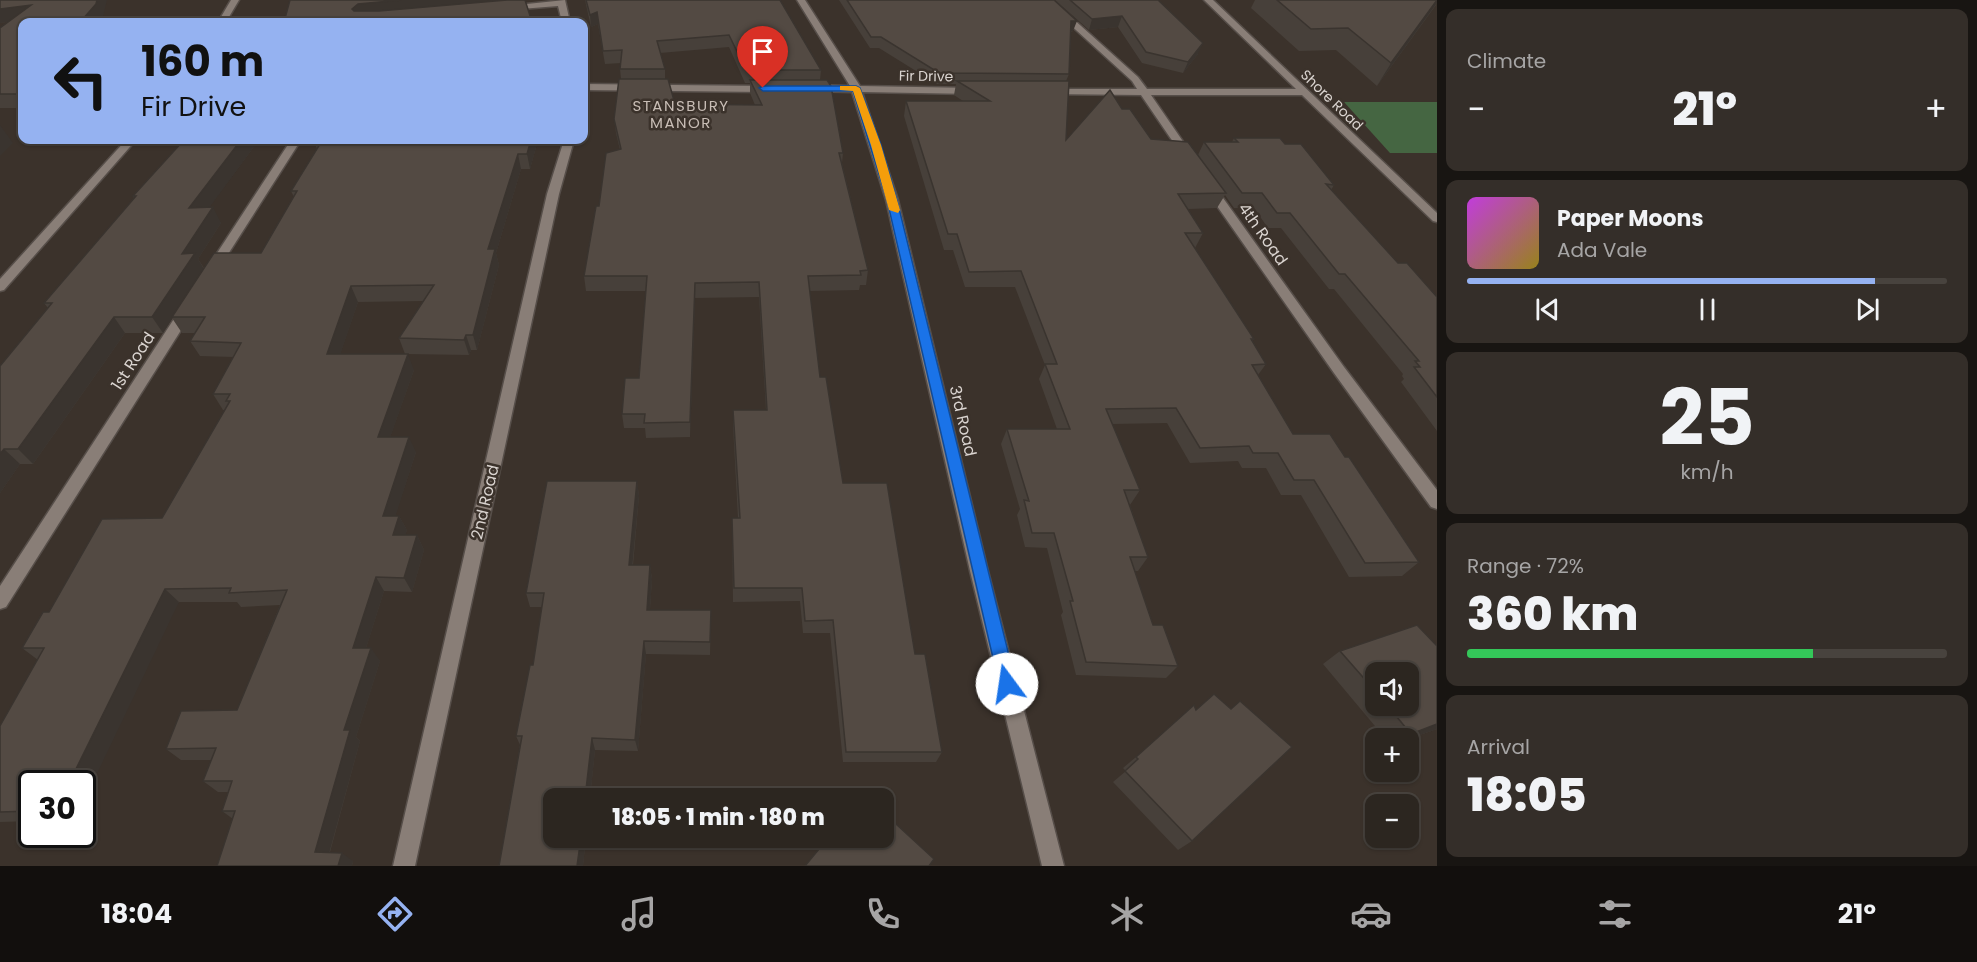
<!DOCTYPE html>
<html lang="en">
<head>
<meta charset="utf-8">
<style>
	body { margin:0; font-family:Poppins,sans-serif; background:#342e29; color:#f1f3f6; height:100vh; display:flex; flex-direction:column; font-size:22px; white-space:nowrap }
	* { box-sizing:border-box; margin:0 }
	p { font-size:20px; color:#a6a5a5 }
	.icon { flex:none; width:33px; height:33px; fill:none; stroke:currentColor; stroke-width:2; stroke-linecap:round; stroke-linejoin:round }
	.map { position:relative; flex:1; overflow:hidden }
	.details { display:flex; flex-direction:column; gap:9px; padding:9px; background:#181512; width:540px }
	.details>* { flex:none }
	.hud { position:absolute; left:18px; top:18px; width:570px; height:126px; border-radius:12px; box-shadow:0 2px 4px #0004,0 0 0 2px #48433e; background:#95b2f1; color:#111; overflow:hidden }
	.buttons { position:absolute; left:1365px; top:662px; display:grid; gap:12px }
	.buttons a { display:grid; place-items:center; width:54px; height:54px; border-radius:12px; background:#2c2620; box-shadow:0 2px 4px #0004,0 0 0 2px #48433e; font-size:30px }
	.speed { position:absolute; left:18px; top:770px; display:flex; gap:12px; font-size:30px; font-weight:700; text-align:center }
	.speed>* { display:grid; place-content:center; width:78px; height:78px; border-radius:50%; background:#2c2620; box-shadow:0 2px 4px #0004,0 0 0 2px #48433e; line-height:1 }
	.speed .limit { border:3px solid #111; border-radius:9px; background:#fff; color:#111 }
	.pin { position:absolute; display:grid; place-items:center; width:51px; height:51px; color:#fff; margin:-62px -26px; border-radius:50% 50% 50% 0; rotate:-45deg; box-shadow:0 0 6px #0007 }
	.pin .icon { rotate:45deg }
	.me { position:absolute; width:66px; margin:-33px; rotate:346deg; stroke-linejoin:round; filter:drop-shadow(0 0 4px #0008) }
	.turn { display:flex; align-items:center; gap:21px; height:126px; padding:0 24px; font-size:27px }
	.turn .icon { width:78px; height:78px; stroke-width:2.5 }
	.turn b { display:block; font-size:42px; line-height:51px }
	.big { font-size:45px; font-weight:800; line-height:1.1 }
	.details .tile { flex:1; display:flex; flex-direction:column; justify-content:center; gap:9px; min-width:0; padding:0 21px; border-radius:12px; background:#342e29 }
	.details .dial { align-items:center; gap:0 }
	.dial b { font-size:78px; line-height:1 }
	.song { display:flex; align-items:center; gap:18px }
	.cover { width:72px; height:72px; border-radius:9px; background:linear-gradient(135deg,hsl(290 70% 55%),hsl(50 70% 35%)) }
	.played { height:6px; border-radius:3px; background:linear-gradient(90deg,#95b2f1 85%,#48433e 85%) }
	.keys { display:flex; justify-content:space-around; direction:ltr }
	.heat { display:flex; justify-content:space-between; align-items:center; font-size:33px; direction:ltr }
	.charge { height:9px; border-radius:4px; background:linear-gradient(90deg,#34c759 72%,#48433e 0) }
	.trip { position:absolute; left:543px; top:788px; width:351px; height:60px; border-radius:12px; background:#2c2620; box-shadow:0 2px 4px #0004,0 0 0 2px #48433e; font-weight:800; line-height:60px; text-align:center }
	.tabs { display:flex; height:96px; justify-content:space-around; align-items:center; background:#120f0d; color:#a6a5a5 }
	.tabs .icon { width:42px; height:42px }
	.tabs .on { color:#95b2f1 }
	.tabs b { font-size:27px; color:#f1f3f6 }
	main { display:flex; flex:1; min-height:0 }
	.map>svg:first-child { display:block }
	.green { fill:#456642 }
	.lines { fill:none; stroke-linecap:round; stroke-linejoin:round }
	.minor-casing { stroke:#564e49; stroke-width:3 }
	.minor { fill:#897e77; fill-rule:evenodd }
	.wall { fill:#47403a; fill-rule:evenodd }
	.shaded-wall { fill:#3a342f }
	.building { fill:#534a43; stroke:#3a342f; stroke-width:1.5 }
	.route { fill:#1a73e8; stroke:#114b97; stroke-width:1.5 }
	.slow { fill:#f59e0b }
	.labels { text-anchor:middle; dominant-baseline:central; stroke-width:5; stroke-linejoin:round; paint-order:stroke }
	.far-street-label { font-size:14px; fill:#dad4d0; stroke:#3b322b }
	.far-neighbourhood-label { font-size:15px; letter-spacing:1.5px; fill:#c8bdb5; stroke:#3b322b }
	.street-label { font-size:16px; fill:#dad4d0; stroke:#3b322b }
</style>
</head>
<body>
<main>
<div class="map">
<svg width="1437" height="866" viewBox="0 0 1437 866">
	<rect width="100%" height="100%" fill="#3b322b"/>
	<polygon class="green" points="1344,102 1437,102 1437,153 1390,153"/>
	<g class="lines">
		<g class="minor-casing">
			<g id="minor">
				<polygon points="231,0 239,0 226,22 218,22"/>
				<polygon points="565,0 570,22 562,22 558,6 508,10 504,8 508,6"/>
				<polygon points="797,0 805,0 860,86 973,88 978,91 973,94 862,92 898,200 988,571 1064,866 1042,866 970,571 886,200 852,92 811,91 806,88 811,85 850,86"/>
				<polygon points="1043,0 1052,0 1138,77 1147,89 1296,89 1204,0 1213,0 1437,213 1437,222 1433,221 1302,95 1151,95 1193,156 1188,159 1184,158 1141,95 1045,94 1045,90 1048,89 1137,89 1132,81"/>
				<polygon points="584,84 769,86 774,89 769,92 584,90"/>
				<polygon points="126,140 136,140 4,290 0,291 0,279"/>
				<polygon points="291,140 301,140 216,273 208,273 206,270"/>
				<polygon points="564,140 574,140 559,194 415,866 393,866 547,194"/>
				<polygon points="1209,183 1213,184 1344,367 1437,490 1437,509 1431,507 1334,373 1203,186"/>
				<polygon points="188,304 195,308 6,607 0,609 0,586 183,305"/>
			</g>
		</g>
		<use href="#minor" class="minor"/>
	</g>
	<g class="wall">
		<polygon points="0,0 103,17 99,22 22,22 22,108 0,108 0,28 7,22 0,23"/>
		<path d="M585 0H780L821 70 820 80 843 153 842 163 868 270 866 285H860L859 290 809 291 820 377 843 483 915 654 942 752 936 762H843L830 633H803L800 601 733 602 732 518H738L733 425V410H766L759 297 695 298 690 437 646 438 645 428H624L622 414 639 378 646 291H586L584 276 599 206 620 150 616 133 614 119 621 79 620 69 621 63 605 64 598 24 591 27ZM729 47 745 83H750V93L755 105 675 104 665 79V69L660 53Z"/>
		<polygon points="839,0 1054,0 1073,31 1071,32 1069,74 1066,81 1066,140 1122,109 1151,139 1198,155 1204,142 1232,142 1234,138 1285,144 1334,185 1331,190 1398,263 1437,297 1437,431 1401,382 1404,379 1402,376 1403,374 1334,289 1329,289 1281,228 1268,228 1254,208 1234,208 1225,195 1217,208 1188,209 1203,233 1195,248 1254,339 1252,342 1266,364 1258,375 1293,434 1419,562 1402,576 1349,577 1301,495 1281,495 1266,468 1242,468 1238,461 1190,463 1167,423 1112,424 1140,490 1130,505 1148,557 1138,571 1135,571 1153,625 1178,666 1166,678 1076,675 1061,615 1063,612 1047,548 1025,547 1017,515 1020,509 1001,444 1007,429 1057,429 1039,379 1045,365 1015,287 965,287 953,250 944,250 904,116 906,101 963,101 954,95 956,84 937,84 879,48 870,48"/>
		<polygon points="1055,0 1158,0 1198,54 1183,73 1142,63 1118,27 1089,30"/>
		<polygon points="1255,0 1437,0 1436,5 1377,86 1336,50 1299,51 1251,8"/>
		<polygon points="184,140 259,140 209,207 221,223 198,259 204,268 261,253 294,197 291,191 317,149 315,144 538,140 530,169 521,169 496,253 499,265 477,350 471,350 469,355 405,354 399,338 424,301 358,302 340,354 414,370 390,437 416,452 395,516 399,516 407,530 405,535 417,535 424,550 412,592 384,591 366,648 380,661 356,737 360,741 330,852 353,861 352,866 217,866 233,819 222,811 228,792 218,792 203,781 211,760 181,760 166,749 237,710 280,605 241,607 237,602 179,602 32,783 32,821 0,822 0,726 38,660 22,648 49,612 162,518 225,410 223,410 213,394 233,357 200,356 190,341 195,333 182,333 172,318 163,333 125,333 33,464 20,464 0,493 0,366 48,308 44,303 134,198 133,196"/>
		<polygon points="547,481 637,481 639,496 633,565 650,565 652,579 650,610 711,610 710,655 646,654 638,751 595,750 590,798 554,798 554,837 586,837 583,866 499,866 520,745 516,736 530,665 533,665 542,607 530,607 526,593"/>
		<path d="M1437 646V729L1408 739V738H1385L1323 664 1340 651ZM1376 672 1408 705H1376Z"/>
		<polygon points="1136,757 1192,841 1178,850 1113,782 1126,771 1123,768"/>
	</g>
	<g class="shaded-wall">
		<polygon points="97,0 107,0 103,17 99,22 82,22 81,21"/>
		<polygon points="401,0 524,0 356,22 352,9 358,4"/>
		<polygon points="1437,0 1437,3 1377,86 1391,63"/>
		<polygon points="31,5 39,18 0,23 0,9"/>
		<polygon points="597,12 598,24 591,27 590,15"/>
		<polygon points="1122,16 1118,27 1089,30 1092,19"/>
		<polygon points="1071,21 1077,21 1073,31 1068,32"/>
		<polygon points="1203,43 1198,54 1183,73 1188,62"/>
		<polygon points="0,125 13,143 0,156"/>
		<polygon points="241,140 259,140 198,223 189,208"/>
		<polygon points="531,140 538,140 530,169 527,154"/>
		<polygon points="518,154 521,169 496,253 499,265 477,350 473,335 488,249"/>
		<polygon points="213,207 221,223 198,259 204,269 163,333 152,317 182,254"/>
		<polygon points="695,283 695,298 690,437 690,422"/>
		<polygon points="351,286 358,302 335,370 327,354"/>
		<polygon points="114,317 125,333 33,464 18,449"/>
		<polygon points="466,335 471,350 469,355 464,340"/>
		<polygon points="408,354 414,370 385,452 378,437"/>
		<polygon points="409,437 416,452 391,530 383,516"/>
		<polygon points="4,449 20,464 0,493 0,454"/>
		<polygon points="637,481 639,496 631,579 629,565"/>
		<polygon points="399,516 407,530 401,549 393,535"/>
		<polygon points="417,535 424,550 412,592 404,578"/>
		<polygon points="650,565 652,579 649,624 647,610"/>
		<polygon points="376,577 384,591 362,661 353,648"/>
		<polygon points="165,589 179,602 82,805 82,783 69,783"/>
		<polygon points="644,641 646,654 638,751 635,740"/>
		<polygon points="371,648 380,661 356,737 360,741 327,861 315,852 344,730"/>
		<polygon points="1437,724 1437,729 1408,739 1408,738 1404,738 1411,734"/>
		<polygon points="592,738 595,750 590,798 585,798"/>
		<polygon points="581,837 586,837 583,866 577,866"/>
		<polygon points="342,853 353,861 352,866 338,866"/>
	</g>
	<g class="building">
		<polygon points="0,0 97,0 96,4 81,21 95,20 93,22 22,22 22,94 0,94 0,28 31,5 0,9"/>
		<polygon points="290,0 401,0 358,4 352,9 354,11 379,11 507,0 525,0 532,22 284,22"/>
		<polygon points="586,0 780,0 821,70 746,70 729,35 657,41 665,69 620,69 622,50 603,51 597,12 590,15"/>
		<polygon points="847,0 1054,0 1077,21 1071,21 1069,74 939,73 881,37 871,37"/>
		<polygon points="1070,0 1158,0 1203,43 1188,62 1146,52 1122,16 1092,19"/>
		<polygon points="1277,0 1437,0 1391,63 1348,28 1311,29"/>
		<polygon points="619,79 668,79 675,104 762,105 750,80 827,80 831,86 843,153 839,153 868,270 860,271 861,275 808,276 820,377 826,377 843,483 887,483 915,654 925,654 942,752 846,752 833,620 805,621 802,588 734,588 732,518 740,518 733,410 767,410 759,282 695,283 690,422 644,423 645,414 622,414 625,378 639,378 647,276 584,276 596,206 599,206 606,153 621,149 614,119"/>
		<polygon points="957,81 1069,81 1066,140 1110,90 1122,109 1130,109 1151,139 1188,142 1226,193 1178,194 1203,233 1185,233 1254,339 1251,339 1266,364 1252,365 1293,434 1330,434 1345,457 1349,457 1419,562 1365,563 1314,480 1294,480 1278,453 1253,453 1249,446 1200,448 1176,408 1106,409 1140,490 1124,490 1148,557 1130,557 1153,625 1163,625 1178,666 1086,662 1070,601 1073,601 1054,533 1032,533 1024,500 1029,501 1007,429 1070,429 1045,364 1057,364 1021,271 969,272 957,234 948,234 906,101 990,101"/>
		<polygon points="1234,138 1280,138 1285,144 1301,144 1334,185 1326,184 1398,263 1407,263 1437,297 1437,397 1414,367 1420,367 1415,361 1419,361 1345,274 1339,274 1290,213 1277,213 1262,193 1242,193 1204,142 1238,142"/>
		<polygon points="184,140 241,140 189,208 213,207 182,254 195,253 152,317 114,317 18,449 4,449 0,454 0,366 52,303 44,303 136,196 133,196"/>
		<polygon points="318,140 531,140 527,154 518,154 488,249 495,249 473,335 466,335 464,340 399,338 434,285 351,286 327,354 408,354 378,437 409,437 383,516 399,516 393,535 417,535 404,578 376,577 353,648 371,648 344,730 350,730 315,852 342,853 338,866 217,866 235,811 222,811 232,781 203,781 216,748 166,749 181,711 237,710 287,590 229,593 231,588 165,589 69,783 32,783 32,811 0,812 0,726 44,648 22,648 43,612 49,612 102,519 162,518 230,401 226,401 230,394 213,394 241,343 190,341 205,317 172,317 214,253 261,253 297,191 291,191 320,144 315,144"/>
		<polygon points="547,481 637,481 629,565 650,565 647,610 711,610 710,642 644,641 635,740 592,738 585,798 554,798 554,837 581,837 577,866 499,866 522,736 516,736 530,665 533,665 544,593 526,593"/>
		<polygon points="1417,625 1437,646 1437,724 1411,734 1387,705 1408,705 1408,672 1376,672 1376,692 1340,651"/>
		<polygon points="1214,694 1231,709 1240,701 1292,747 1192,841 1125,771 1138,759 1136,757 1194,705 1196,710"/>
		<polygon points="884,813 934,859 929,866 805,866 829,837 884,837"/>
	</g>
	<polygon class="route" points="856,86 860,88 881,145 897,200 1016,684 1014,690 1007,693 1001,690 999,684 887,200 853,91 763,91 759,88 763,86"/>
	<polygon class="slow" points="840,86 856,86 860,88 881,145 900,210 898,213 889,210 871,145 853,91 840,90"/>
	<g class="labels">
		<g class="far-street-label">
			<text transform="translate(926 76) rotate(1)">Fir Drive</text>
			<text transform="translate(1332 100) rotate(44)">Shore Road</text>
		</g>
		<g class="far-neighbourhood-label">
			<text x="681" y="105">STANSBURY<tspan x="681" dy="17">MANOR</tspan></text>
		</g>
		<g class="street-label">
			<text transform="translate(1263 234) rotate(55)">4th Road</text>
			<text transform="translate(133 361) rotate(-57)">1st Road</text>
			<text transform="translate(963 421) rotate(77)">3rd Road</text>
			<text transform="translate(485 502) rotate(-77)">2nd Road</text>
		</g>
	</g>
</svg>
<div class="buttons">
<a><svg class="icon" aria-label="sound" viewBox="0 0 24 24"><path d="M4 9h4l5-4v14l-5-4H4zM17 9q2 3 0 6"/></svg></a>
<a>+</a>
<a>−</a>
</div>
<div class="speed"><div class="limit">30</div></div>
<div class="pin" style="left:763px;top:88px;background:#d93025"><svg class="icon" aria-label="arrive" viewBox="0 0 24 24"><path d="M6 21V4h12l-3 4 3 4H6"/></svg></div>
<svg class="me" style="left:1007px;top:684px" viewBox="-20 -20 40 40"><circle r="19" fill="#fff"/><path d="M0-13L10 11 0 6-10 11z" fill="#1a73e8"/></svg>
<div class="trip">18:05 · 1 min · 180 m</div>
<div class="hud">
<div class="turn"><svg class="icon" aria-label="left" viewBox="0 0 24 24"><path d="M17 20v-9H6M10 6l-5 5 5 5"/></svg><div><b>160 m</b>Fir Drive</div></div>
</div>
</div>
<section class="details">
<div class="tile"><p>Climate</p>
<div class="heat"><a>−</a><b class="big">21°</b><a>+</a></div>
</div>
<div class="tile">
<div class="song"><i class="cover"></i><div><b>Paper Moons</b><p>Ada Vale</p></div></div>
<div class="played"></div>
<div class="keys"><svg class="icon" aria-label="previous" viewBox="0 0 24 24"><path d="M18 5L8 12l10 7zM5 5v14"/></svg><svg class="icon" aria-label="pause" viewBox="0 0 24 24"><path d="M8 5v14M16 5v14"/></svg><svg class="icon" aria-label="next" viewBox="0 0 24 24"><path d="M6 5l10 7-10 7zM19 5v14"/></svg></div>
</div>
<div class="tile dial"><b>25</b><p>km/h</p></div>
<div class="tile"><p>Range · 72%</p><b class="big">360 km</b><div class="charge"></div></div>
<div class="tile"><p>Arrival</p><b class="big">18:05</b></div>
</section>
</main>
<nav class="tabs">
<b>18:04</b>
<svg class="icon on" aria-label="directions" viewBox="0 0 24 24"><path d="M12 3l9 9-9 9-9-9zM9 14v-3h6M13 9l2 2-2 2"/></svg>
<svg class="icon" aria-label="music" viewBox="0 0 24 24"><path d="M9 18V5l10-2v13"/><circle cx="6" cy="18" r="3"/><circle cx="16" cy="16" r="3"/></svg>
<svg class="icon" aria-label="phone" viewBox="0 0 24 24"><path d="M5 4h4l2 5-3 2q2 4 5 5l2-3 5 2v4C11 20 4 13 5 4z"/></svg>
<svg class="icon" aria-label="climate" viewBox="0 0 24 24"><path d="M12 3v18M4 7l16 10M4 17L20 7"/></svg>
<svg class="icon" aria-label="car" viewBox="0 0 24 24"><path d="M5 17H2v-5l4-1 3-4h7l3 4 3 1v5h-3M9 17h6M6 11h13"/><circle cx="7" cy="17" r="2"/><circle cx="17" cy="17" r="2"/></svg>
<svg class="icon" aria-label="filters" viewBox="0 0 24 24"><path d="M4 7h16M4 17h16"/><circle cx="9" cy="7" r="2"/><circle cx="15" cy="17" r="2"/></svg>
<b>21°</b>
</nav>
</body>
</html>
